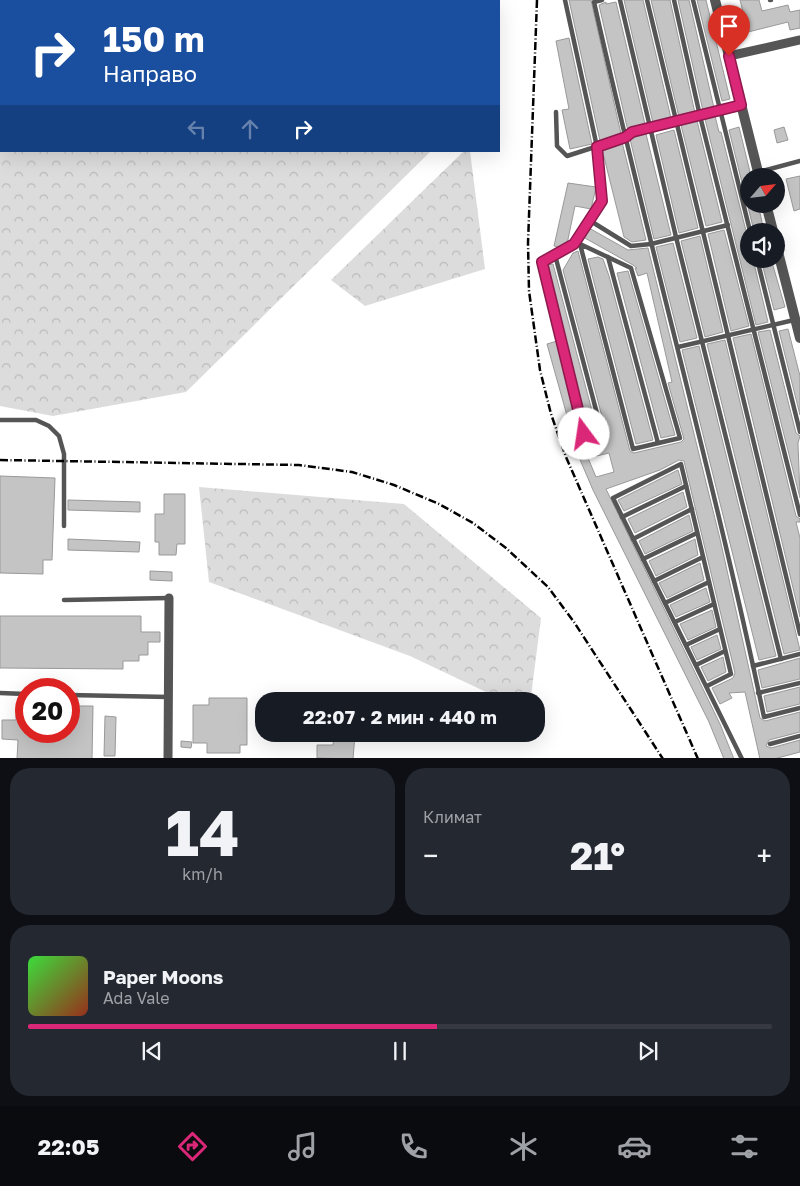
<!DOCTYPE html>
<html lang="ru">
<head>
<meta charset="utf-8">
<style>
	body { margin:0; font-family:"Golos Text",sans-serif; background:#242831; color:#f1f3f6; height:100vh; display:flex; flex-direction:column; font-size:19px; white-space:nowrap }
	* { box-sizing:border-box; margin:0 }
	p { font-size:16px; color:#9ea1a6 }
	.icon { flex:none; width:28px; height:28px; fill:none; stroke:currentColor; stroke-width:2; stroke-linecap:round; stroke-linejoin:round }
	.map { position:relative; height:758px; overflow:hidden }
	.side { display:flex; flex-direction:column; gap:10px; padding:10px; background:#0d0f14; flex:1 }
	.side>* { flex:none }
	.banner { position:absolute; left:0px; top:0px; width:500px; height:152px; box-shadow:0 5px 20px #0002; background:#1a4fa0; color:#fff; overflow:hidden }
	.needle { width:32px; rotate:62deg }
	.fabs { position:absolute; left:740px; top:168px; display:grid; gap:10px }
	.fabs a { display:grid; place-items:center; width:45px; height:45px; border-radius:50%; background:#171b24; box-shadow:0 5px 20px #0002; font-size:25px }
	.speed { position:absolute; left:15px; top:678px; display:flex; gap:10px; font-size:25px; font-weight:700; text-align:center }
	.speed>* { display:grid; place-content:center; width:65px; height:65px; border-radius:50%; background:#171b24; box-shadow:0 5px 20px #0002; line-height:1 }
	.speed .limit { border:8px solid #d22; background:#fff; color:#111 }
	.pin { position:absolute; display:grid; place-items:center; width:42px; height:42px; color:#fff; margin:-51px -21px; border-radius:50% 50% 50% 0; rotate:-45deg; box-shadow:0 0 5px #0007 }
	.pin .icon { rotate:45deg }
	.me { position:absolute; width:55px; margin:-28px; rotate:346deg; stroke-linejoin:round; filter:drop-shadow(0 0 4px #0008) }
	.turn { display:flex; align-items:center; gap:18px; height:105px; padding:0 20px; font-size:22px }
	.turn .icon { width:65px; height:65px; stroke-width:2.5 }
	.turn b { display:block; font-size:35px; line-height:42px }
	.lanes { display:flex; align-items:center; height:48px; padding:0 20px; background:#0003; justify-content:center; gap:25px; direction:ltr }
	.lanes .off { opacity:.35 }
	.big { font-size:38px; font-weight:700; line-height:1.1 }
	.side .widget { flex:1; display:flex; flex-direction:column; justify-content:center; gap:8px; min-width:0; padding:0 18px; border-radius:20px; background:#242831 }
	.side .dial { align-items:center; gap:0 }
	.dial b { font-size:65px; line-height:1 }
	.song { display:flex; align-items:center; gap:15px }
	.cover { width:60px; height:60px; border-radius:8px; background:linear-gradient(135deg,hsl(120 70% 55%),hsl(10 70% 35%)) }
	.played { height:5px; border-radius:2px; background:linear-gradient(90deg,#db2777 55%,#363941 55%) }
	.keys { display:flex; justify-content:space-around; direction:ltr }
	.heat { display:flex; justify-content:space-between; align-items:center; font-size:28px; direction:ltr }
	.side .tiles { flex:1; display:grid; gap:10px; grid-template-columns:1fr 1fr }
	.widget:last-child { grid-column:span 2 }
	.trip { position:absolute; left:255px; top:692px; width:290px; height:50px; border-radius:20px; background:#171b24; box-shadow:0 5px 20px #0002; font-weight:700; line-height:50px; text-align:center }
	.menu { display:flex; height:80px; justify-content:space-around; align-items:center; background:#090b0e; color:#9ea1a6 }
	.menu .icon { width:35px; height:35px }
	.menu .active { color:#db2777 }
	.menu b { font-size:22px; color:#f1f3f6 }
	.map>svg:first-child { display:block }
	.forest { fill:url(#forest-crowns) }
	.building { fill:#c4c4c4; stroke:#999; fill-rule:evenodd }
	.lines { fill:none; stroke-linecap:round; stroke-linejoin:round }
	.service { stroke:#555; stroke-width:4.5 }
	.minor { stroke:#555; stroke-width:9 }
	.tertiary { stroke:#555; stroke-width:10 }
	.rail { stroke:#000; stroke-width:2.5; stroke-dasharray:8 2.5 1 2.5; stroke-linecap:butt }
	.route-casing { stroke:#8e194d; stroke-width:12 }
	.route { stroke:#db2777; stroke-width:9 }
</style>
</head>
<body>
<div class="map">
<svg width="800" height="759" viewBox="0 0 800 759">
	<defs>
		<pattern id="forest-crowns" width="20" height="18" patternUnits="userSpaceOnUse" patternTransform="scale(1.25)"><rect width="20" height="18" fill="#dcdcdc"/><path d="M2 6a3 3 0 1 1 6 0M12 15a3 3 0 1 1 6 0" fill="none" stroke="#bbb"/></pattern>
	</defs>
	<rect width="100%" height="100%" fill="#fff"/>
	<g class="forest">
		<polygon points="0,0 462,0 462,1 1,1 1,151 431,151 186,392 53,416 0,406"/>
		<polygon points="464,151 470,151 485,269 365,306 331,280"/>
		<polygon points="199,487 404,504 541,618 531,696 503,700 410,656 209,582"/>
	</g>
	<g class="building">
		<polygon points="569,0 591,0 621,134 600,141"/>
		<polygon points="624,0 643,0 671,118 653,123"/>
		<polygon points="651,0 670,0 695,113 679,117"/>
		<polygon points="678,0 689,0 714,108 703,111"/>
		<polygon points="697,0 706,0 730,99 722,101"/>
		<polygon points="740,0 759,0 762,11 788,5 790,12 800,10 800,28 790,30 788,22 748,32"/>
		<polygon points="606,2 606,4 616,2 645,124 628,131 599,5"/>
		<polygon points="569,38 592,144 570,149 562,110 569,109 556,41"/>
		<polygon points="715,116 719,132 721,132 746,231 749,259 753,259 768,322 756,325 705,119"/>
		<polygon points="697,121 722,222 706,226 681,125"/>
		<polygon points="739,127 751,176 749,176 749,204 758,204 764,231 754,231 729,130"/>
		<polygon points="784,127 788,140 777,143 774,130"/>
		<polygon points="674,130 698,228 679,233 656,135"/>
		<polygon points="646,134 671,235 654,239 630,139"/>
		<polygon points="622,142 632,182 646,240 632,242 624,237 602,149"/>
		<polygon points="800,176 800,209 794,211 786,179"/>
		<polygon points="568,183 596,187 591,209 575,206 567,244 560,247 554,246"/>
		<path d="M589 228 628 250 648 248 720 539 760 718 765 721 800 712V732L769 740 766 746 771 748 800 740V752L774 759H760L745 692 729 693 732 698 720 704 712 688 733 678 735 673 684 461 679 460 660 470 606 489 720 724 734 759H724L709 722 593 490 578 455 547 344 557 341 580 434 585 437 588 432 547 265 553 264 600 441 602 444 606 443 608 439 563 270 573 253 578 251 630 451 634 453 681 442 684 439 668 383 672 382 647 273 638 276 635 268H637L633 265 583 237ZM609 453 614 472 596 477 588 458Z"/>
		<polygon points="724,230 749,326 731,331 708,234"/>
		<polygon points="700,236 723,332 705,337 681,241"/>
		<polygon points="673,243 697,338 680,342 656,247"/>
		<polygon points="598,257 603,259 609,276 653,440 636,444 588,259"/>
		<polygon points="761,259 771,259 785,307 774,310"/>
		<polygon points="628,271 675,435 661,438 617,273"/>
		<polygon points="788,329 800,376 800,415 779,331"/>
		<polygon points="770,330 796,433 800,436 798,443 800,498 758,332"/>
		<polygon points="751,334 796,516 800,519 800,522 796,522 800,538 800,617 733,338"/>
		<polygon points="725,340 800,650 784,654 707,344"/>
		<polygon points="699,346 776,656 759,660 682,350"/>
		<polygon points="678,470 682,484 624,511 618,500"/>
		<polygon points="0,476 55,478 52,560 43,560 43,574 0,573"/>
		<polygon points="683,492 687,507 635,533 628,519"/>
		<polygon points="164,494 185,494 185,544 177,544 176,555 159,555 159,542 155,542 155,514 164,514"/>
		<polygon points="68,500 140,502 140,512 68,510"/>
		<polygon points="689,515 693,531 645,554 639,541"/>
		<polygon points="68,539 140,542 139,552 68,550"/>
		<polygon points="695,539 698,555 656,576 649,561"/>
		<polygon points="700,563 704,580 667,598 659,583"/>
		<polygon points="150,571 172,572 172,581 150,580"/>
		<polygon points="706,588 710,602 676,617 670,605"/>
		<polygon points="712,610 716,627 688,640 680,624"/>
		<polygon points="0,616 141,616 141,632 160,632 160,642 148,642 148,655 139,655 139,661 123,661 123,669 0,668"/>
		<polygon points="717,635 721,649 697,660 691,647"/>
		<polygon points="723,657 726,672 708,681 701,667"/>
		<polygon points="800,658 800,679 762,688 758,670"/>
		<polygon points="800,687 800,704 767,712 764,696"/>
		<polygon points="209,698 247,698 247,745 240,745 240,753 207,753 207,743 193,743 193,705 209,705"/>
		<polygon points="69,699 78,699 77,706 93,706 92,759 17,759 18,740 2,739 2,720 16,720 16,707 26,707 26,731 69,731"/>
		<polygon points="105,716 116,717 115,756 104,756"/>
		<polygon points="334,734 355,734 353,759 317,758 317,745 333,745"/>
		<polygon points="181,741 192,742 191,748 181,747"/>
	</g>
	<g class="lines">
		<g class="service">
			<polyline points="565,0 597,147 601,201 574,244 542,262 584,433"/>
			<path d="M602 0 594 2C647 241 714 477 764 717L800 708"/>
			<polyline points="620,0 676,237 781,659"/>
			<polyline points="647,0 800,634"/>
			<polyline points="674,0 700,116 800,515"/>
			<polyline points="693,0 750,231"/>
			<polyline points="770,0 771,0"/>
			<polyline points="556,112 557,146 567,156 626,137 632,133 740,106"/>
			<polyline points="759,172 800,161"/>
			<polyline points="589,220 631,246 651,244 728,225"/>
			<polyline points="576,242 580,244 631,268 680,438 633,449 580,244"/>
			<polyline points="555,255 604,440"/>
			<polyline points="608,257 658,443"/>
			<polyline points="757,259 800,432"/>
			<polyline points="678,347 794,320"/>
			<polyline points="0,420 36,420 49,426 59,436 64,454 64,526"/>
			<polyline points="622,517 686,486"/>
			<polyline points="633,539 692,509"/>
			<polyline points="643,559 697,533"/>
			<polyline points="654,581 703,557"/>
			<polyline points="64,600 169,598"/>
			<polyline points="665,603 709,582"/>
			<polyline points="675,622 714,604"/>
			<polyline points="686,645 720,629"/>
			<polyline points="696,665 725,651"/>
			<polyline points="753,666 800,654"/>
			<polyline points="707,686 731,674 681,464 613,498 742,759"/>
			<polyline points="0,693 26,694"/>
			<polyline points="758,693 800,683"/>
			<polyline points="69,695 169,697"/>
			<polyline points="770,744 800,736"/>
		</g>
		<g class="minor">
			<polyline points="729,56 800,40"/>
			<polyline points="168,759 169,598"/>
		</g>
		<g class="tertiary">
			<polyline points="715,0 759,176"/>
			<polyline points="766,204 773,231"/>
			<polyline points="776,244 800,338"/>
		</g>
		<g class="rail">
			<polyline points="537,0 528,243 529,291 540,370 551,414 566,457 698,759"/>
			<polyline points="0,460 299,465 352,472 394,485 439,504 473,523 506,548 548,587 574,622 663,759"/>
		</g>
	</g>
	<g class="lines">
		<g class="route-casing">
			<polyline id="route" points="584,434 542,262 574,244 602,201 597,147 626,137 632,132 741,105 729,56"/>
		</g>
		<use href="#route" class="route"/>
	</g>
</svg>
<div class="fabs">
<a><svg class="needle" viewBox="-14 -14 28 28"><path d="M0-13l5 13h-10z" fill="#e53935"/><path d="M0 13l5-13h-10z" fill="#9ea1a6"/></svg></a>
<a><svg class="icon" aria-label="sound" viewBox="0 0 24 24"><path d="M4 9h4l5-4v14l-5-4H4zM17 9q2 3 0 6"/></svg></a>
</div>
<div class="speed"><div class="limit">20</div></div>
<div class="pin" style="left:729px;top:56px;background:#d93025"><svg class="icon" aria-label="arrive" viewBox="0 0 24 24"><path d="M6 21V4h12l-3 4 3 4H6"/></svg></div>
<svg class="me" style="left:584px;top:434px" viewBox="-20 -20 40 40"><circle r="19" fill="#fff"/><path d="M0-13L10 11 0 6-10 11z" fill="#db2777"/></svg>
<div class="trip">22:07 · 2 мин · 440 m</div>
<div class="banner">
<div class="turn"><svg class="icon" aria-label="right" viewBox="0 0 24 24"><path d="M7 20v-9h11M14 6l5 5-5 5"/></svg><div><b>150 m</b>Направо</div></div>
<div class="lanes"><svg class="icon off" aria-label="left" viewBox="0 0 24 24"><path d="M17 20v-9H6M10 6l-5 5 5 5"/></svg><svg class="icon off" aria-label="ahead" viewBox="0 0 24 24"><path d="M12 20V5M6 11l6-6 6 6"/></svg><svg class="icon" aria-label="right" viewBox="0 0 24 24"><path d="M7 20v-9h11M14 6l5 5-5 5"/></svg></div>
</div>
</div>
<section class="side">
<div class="tiles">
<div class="widget dial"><b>14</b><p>km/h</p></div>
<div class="widget"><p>Климат</p>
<div class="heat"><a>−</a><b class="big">21°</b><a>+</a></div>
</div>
<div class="widget">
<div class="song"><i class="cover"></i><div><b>Paper Moons</b><p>Ada Vale</p></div></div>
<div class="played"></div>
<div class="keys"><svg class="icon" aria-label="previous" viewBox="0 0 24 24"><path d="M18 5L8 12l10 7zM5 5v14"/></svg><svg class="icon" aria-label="pause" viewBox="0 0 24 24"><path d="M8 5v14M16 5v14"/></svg><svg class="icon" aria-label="next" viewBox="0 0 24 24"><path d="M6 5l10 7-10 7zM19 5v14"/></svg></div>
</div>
</div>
</section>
<nav class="menu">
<b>22:05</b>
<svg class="icon active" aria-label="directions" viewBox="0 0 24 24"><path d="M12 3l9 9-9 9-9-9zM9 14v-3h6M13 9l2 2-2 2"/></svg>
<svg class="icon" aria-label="music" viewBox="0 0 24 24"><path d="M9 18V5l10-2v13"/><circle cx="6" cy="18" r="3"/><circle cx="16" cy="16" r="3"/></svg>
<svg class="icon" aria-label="phone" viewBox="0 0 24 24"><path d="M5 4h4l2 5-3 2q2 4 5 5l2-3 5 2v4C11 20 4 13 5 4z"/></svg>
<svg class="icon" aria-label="climate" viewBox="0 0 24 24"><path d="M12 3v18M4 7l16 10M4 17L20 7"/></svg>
<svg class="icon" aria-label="car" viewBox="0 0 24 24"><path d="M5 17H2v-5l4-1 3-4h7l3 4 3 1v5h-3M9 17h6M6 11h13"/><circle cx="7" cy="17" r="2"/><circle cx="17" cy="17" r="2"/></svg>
<svg class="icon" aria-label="filters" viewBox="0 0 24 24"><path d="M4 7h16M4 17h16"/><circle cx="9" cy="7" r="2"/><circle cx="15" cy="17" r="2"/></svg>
</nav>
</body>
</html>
